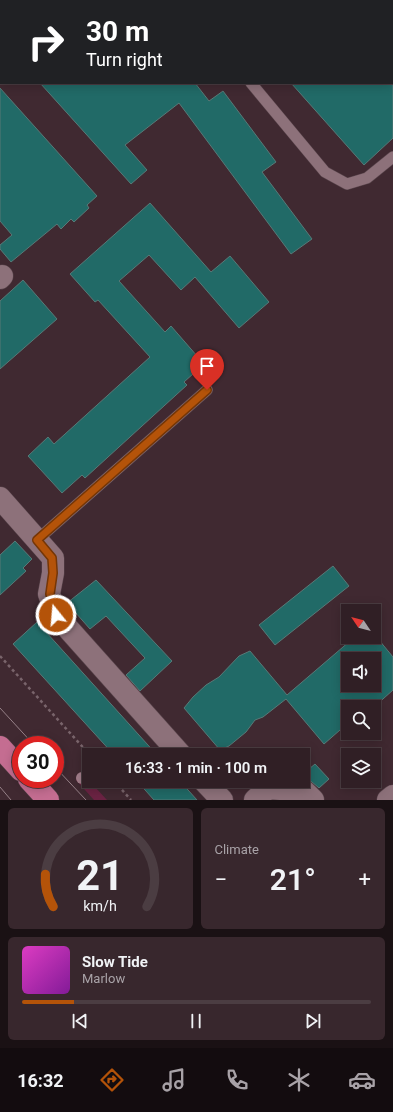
<!DOCTYPE html>
<html lang="en">
<head>
<meta charset="utf-8">
<style>
	body { margin:0; font-family:Roboto,sans-serif; background:#38272d; color:#f1f3f6; height:100vh; display:flex; flex-direction:column; font-size:15px; white-space:nowrap }
	* { box-sizing:border-box; margin:0 }
	p { font-size:13px; color:#a8a2a7 }
	.icon { flex:none; width:22px; height:22px; fill:none; stroke:currentColor; stroke-width:2; stroke-linecap:round; stroke-linejoin:round }
	.map { position:relative; height:800px; overflow:hidden }
	.panel { display:flex; flex-direction:column; gap:8px; padding:8px; background:#1a1114; flex:1 }
	.panel>* { flex:none }
	.hud { position:absolute; left:0px; top:0px; width:393px; height:84px; box-shadow:0 2px 10px #0003,0 0 0 1px #4b3d42; background:#202124; color:#fff; overflow:hidden }
	.needle { width:26px; rotate:305deg }
	.tools { position:absolute; left:341px; top:604px; display:grid; gap:8px }
	.tools a { display:grid; place-items:center; width:40px; height:40px; border-radius:0px; background:#301f25; box-shadow:0 2px 10px #0003,0 0 0 1px #4b3d42; font-size:20px }
	.speed { position:absolute; left:12px; top:736px; display:flex; gap:8px; font-size:20px; font-weight:700; text-align:center }
	.speed>* { display:grid; place-content:center; width:52px; height:52px; border-radius:50%; background:#301f25; box-shadow:0 2px 10px #0003,0 0 0 1px #4b3d42; line-height:1 }
	.speed .limit { border:6px solid #d22; background:#fff; color:#111 }
	.pin { position:absolute; display:grid; place-items:center; width:34px; height:34px; color:#fff; margin:-41px -17px; border-radius:50% 50% 50% 0; rotate:-45deg; box-shadow:0 0 4px #0007 }
	.pin .icon { rotate:45deg }
	.me { position:absolute; width:44px; margin:-22px; rotate:343deg; stroke-linejoin:round; filter:drop-shadow(0 0 3px #0008) }
	.turn { display:flex; align-items:center; gap:14px; height:84px; padding:0 20px; font-size:18px }
	.turn .icon { width:52px; height:52px; stroke-width:2.5 }
	.turn b { display:block; font-size:28px; line-height:34px }
	.big { font-size:30px; font-weight:600; line-height:1.1 }
	.panel .widget { flex:1; display:flex; flex-direction:column; justify-content:center; gap:6px; min-width:0; padding:0 14px; border-radius:6px; background:#38272d }
	.panel .dial { align-items:center; gap:0 }
	.dial svg { height:104px; overflow:visible; fill:none; stroke:#4b3d42; stroke-width:7; stroke-linecap:round; text-anchor:middle }
	.dial text { fill:#f1f3f6; stroke:none }
	.song { display:flex; align-items:center; gap:12px }
	.cover { width:48px; height:48px; border-radius:6px; background:linear-gradient(135deg,hsl(310 70% 55%),hsl(290 70% 35%)) }
	.played { height:4px; border-radius:2px; background:linear-gradient(90deg,#b45309 15%,#4b3d42 15%) }
	.keys { display:flex; justify-content:space-around; direction:ltr }
	.heat { display:flex; justify-content:space-between; align-items:center; font-size:22px; direction:ltr }
	.panel .tiles { flex:1; display:grid; gap:8px; grid-template-columns:1fr 1fr }
	.widget:last-child { grid-column:span 2 }
	.trip { position:absolute; left:82px; top:748px; width:228px; height:40px; border-radius:0px; background:#301f25; box-shadow:0 2px 10px #0003,0 0 0 1px #4b3d42; font-weight:600; line-height:40px; text-align:center }
	.tab-bar { display:flex; height:64px; justify-content:space-around; align-items:center; background:#130c0f; color:#a8a2a7 }
	.tab-bar .icon { width:28px; height:28px }
	.tab-bar .on { color:#b45309 }
	.tab-bar b { font-size:18px; color:#f1f3f6 }
	.map>svg:first-child { display:block }
	.green { fill:#6b2343 }
	.building { fill:#216a67; stroke:#587977; fill-rule:evenodd }
	.lines { fill:none; stroke-linecap:round; stroke-linejoin:round }
	.lane-casing { stroke:#59454c; stroke-width:12 }
	.street-casing { stroke:#59454c; stroke-width:23 }
	.primary-casing { stroke:#59454c; stroke-width:23 }
	.path { stroke:#79646b; stroke-width:2.5; stroke-dasharray:3 3; stroke-linecap:butt }
	.lane { stroke:#8d717a; stroke-width:11 }
	.street { stroke:#8d717a; stroke-width:22 }
	.primary { stroke:#c46d91; stroke-width:22 }
	.tram { stroke:#968188; stroke-width:1 }
	.tree { fill:#a47f8c }
	.route-casing { stroke:#753606; stroke-width:10 }
	.route { stroke:#b45309; stroke-width:7 }
</style>
</head>
<body>
<div class="map">
<svg width="393" height="800" viewBox="0 0 393 800">
	<rect width="100%" height="100%" fill="#402931"/>
	<polygon class="green" points="83,774 107,800 94,800 76,780"/>
	<g class="building">
		<polygon points="40,83 195,83 209,101 223,91 276,162 262,172 312,239 291,254 179,103 125,145 147,170 131,184"/>
		<polygon points="291,83 393,83 393,138 364,165"/>
		<polygon points="0,88 97,196 87,205 89,208 74,222 71,219 61,229 57,224 11,262 0,249 0,245 12,235 0,221"/>
		<polygon points="150,203 211,272 230,256 269,302 239,328 195,277 181,290 149,255 119,281 165,332 171,326 204,364 184,382 187,385 85,478 82,475 62,493 28,456 48,437 54,444 150,357 98,300 95,302 70,274"/>
		<polygon points="23,280 57,319 0,369 0,301"/>
		<polygon points="15,541 32,559 23,568 26,571 0,595 0,555"/>
		<polygon points="333,566 349,586 275,645 259,625"/>
		<polygon points="96,580 172,661 140,691 126,675 145,658 106,616 90,629 67,603"/>
		<polygon points="37,622 157,755 114,755 13,644"/>
		<path d="M362 637H369L375 644 379 640 393 657V690L374 707H348V723L324 744 286 699 263 717 255 720 246 732 229 746 220 750 184 708 193 697 206 685 219 677 239 656 250 651 287 695 350 641 353 645ZM348 659H374V685H348Z"/>
		<polygon points="315,764 329,779 319,788 312,782 303,778 303,774"/>
		<polygon points="137,781 180,781 197,800 154,800"/>
	</g>
	<g class="lines">
		<g class="lane-casing">
			<g id="lane">
				<polyline points="251,83 325,172 347,184 367,178 393,157"/>
				<polyline points="37,540 207,390"/>
			</g>
		</g>
		<g class="street-casing">
			<g id="street">
				<polyline points="0,278 2,276"/>
				<polyline points="0,498 53,558 53,573 49,594 56,615 181,755"/>
				<polyline points="204,781 222,800"/>
				<polyline points="255,800 268,788 304,791 313,800"/>
				<polyline points="388,800 393,796"/>
			</g>
		</g>
		<g class="primary-casing">
			<g id="primary">
				<polyline points="0,747 21,770"/>
				<polyline points="29,779 48,800"/>
			</g>
		</g>
		<g class="path">
			<polyline points="0,656 90,755"/>
			<polyline points="114,781 131,800"/>
		</g>
		<use href="#lane" class="lane"/>
		<use href="#street" class="street"/>
		<use href="#primary" class="primary"/>
		<g class="tram">
			<polyline points="0,708 34,745"/>
			<polyline points="55,767 86,800"/>
			<polyline points="0,787 11,800"/>
		</g>
	</g>
	<circle class="tree" cx="82" cy="778" r="6"/>
	<g class="lines">
		<g class="route-casing">
			<polyline id="route" points="56,615 50,594 53,573 52,558 37,540 207,390"/>
		</g>
		<use href="#route" class="route"/>
	</g>
</svg>
<div class="tools">
<a><svg class="needle" viewBox="-14 -14 28 28"><path d="M0-13l5 13h-10z" fill="#e53935"/><path d="M0 13l5-13h-10z" fill="#a8a2a7"/></svg></a>
<a><svg class="icon" aria-label="sound" viewBox="0 0 24 24"><path d="M4 9h4l5-4v14l-5-4H4zM17 9q2 3 0 6"/></svg></a>
<a><svg class="icon" aria-label="search" viewBox="0 0 24 24"><circle cx="10" cy="10" r="6"/><path d="M15 15l6 6"/></svg></a>
<a><svg class="icon" aria-label="layers" viewBox="0 0 24 24"><path d="M12 4l9 5-9 5-9-5zM3 14l9 5 9-5"/></svg></a>
</div>
<div class="speed"><div class="limit">30</div></div>
<div class="pin" style="left:207px;top:390px;background:#d93025"><svg class="icon" aria-label="arrive" viewBox="0 0 24 24"><path d="M6 21V4h12l-3 4 3 4H6"/></svg></div>
<svg class="me" style="left:56px;top:615px" viewBox="-20 -20 40 40"><circle r="17" fill="#b45309" stroke="#fff" stroke-width="3"/><path d="M0-11L8 9 0 5-8 9z" fill="#fff"/></svg>
<div class="trip">16:33 · 1 min · 100 m</div>
<div class="hud">
<div class="turn"><svg class="icon" aria-label="right" viewBox="0 0 24 24"><path d="M7 20v-9h11M14 6l5 5-5 5"/></svg><div><b>30 m</b>Turn right</div></div>
</div>
</div>
<section class="panel">
<div class="tiles">
<div class="widget dial"><svg viewBox="0 0 100 80">
<path d="M14 69A42 42 0 1 1 86 69"/>
<path d="M14 69A42 42 0 0 1 8 44" stroke="#b45309"/>
<text x="50" y="56" font-size="32" font-weight="700">21</text>
<text x="50" y="72" font-size="11">km/h</text>
</svg></div>
<div class="widget"><p>Climate</p>
<div class="heat"><a>−</a><b class="big">21°</b><a>+</a></div>
</div>
<div class="widget">
<div class="song"><i class="cover"></i><div><b>Slow Tide</b><p>Marlow</p></div></div>
<div class="played"></div>
<div class="keys"><svg class="icon" aria-label="previous" viewBox="0 0 24 24"><path d="M18 5L8 12l10 7zM5 5v14"/></svg><svg class="icon" aria-label="pause" viewBox="0 0 24 24"><path d="M8 5v14M16 5v14"/></svg><svg class="icon" aria-label="next" viewBox="0 0 24 24"><path d="M6 5l10 7-10 7zM19 5v14"/></svg></div>
</div>
</div>
</section>
<nav class="tab-bar">
<b>16:32</b>
<svg class="icon on" aria-label="directions" viewBox="0 0 24 24"><path d="M12 3l9 9-9 9-9-9zM9 14v-3h6M13 9l2 2-2 2"/></svg>
<svg class="icon" aria-label="music" viewBox="0 0 24 24"><path d="M9 18V5l10-2v13"/><circle cx="6" cy="18" r="3"/><circle cx="16" cy="16" r="3"/></svg>
<svg class="icon" aria-label="phone" viewBox="0 0 24 24"><path d="M5 4h4l2 5-3 2q2 4 5 5l2-3 5 2v4C11 20 4 13 5 4z"/></svg>
<svg class="icon" aria-label="climate" viewBox="0 0 24 24"><path d="M12 3v18M4 7l16 10M4 17L20 7"/></svg>
<svg class="icon" aria-label="car" viewBox="0 0 24 24"><path d="M5 17H2v-5l4-1 3-4h7l3 4 3 1v5h-3M9 17h6M6 11h13"/><circle cx="7" cy="17" r="2"/><circle cx="17" cy="17" r="2"/></svg>
</nav>
</body>
</html>
